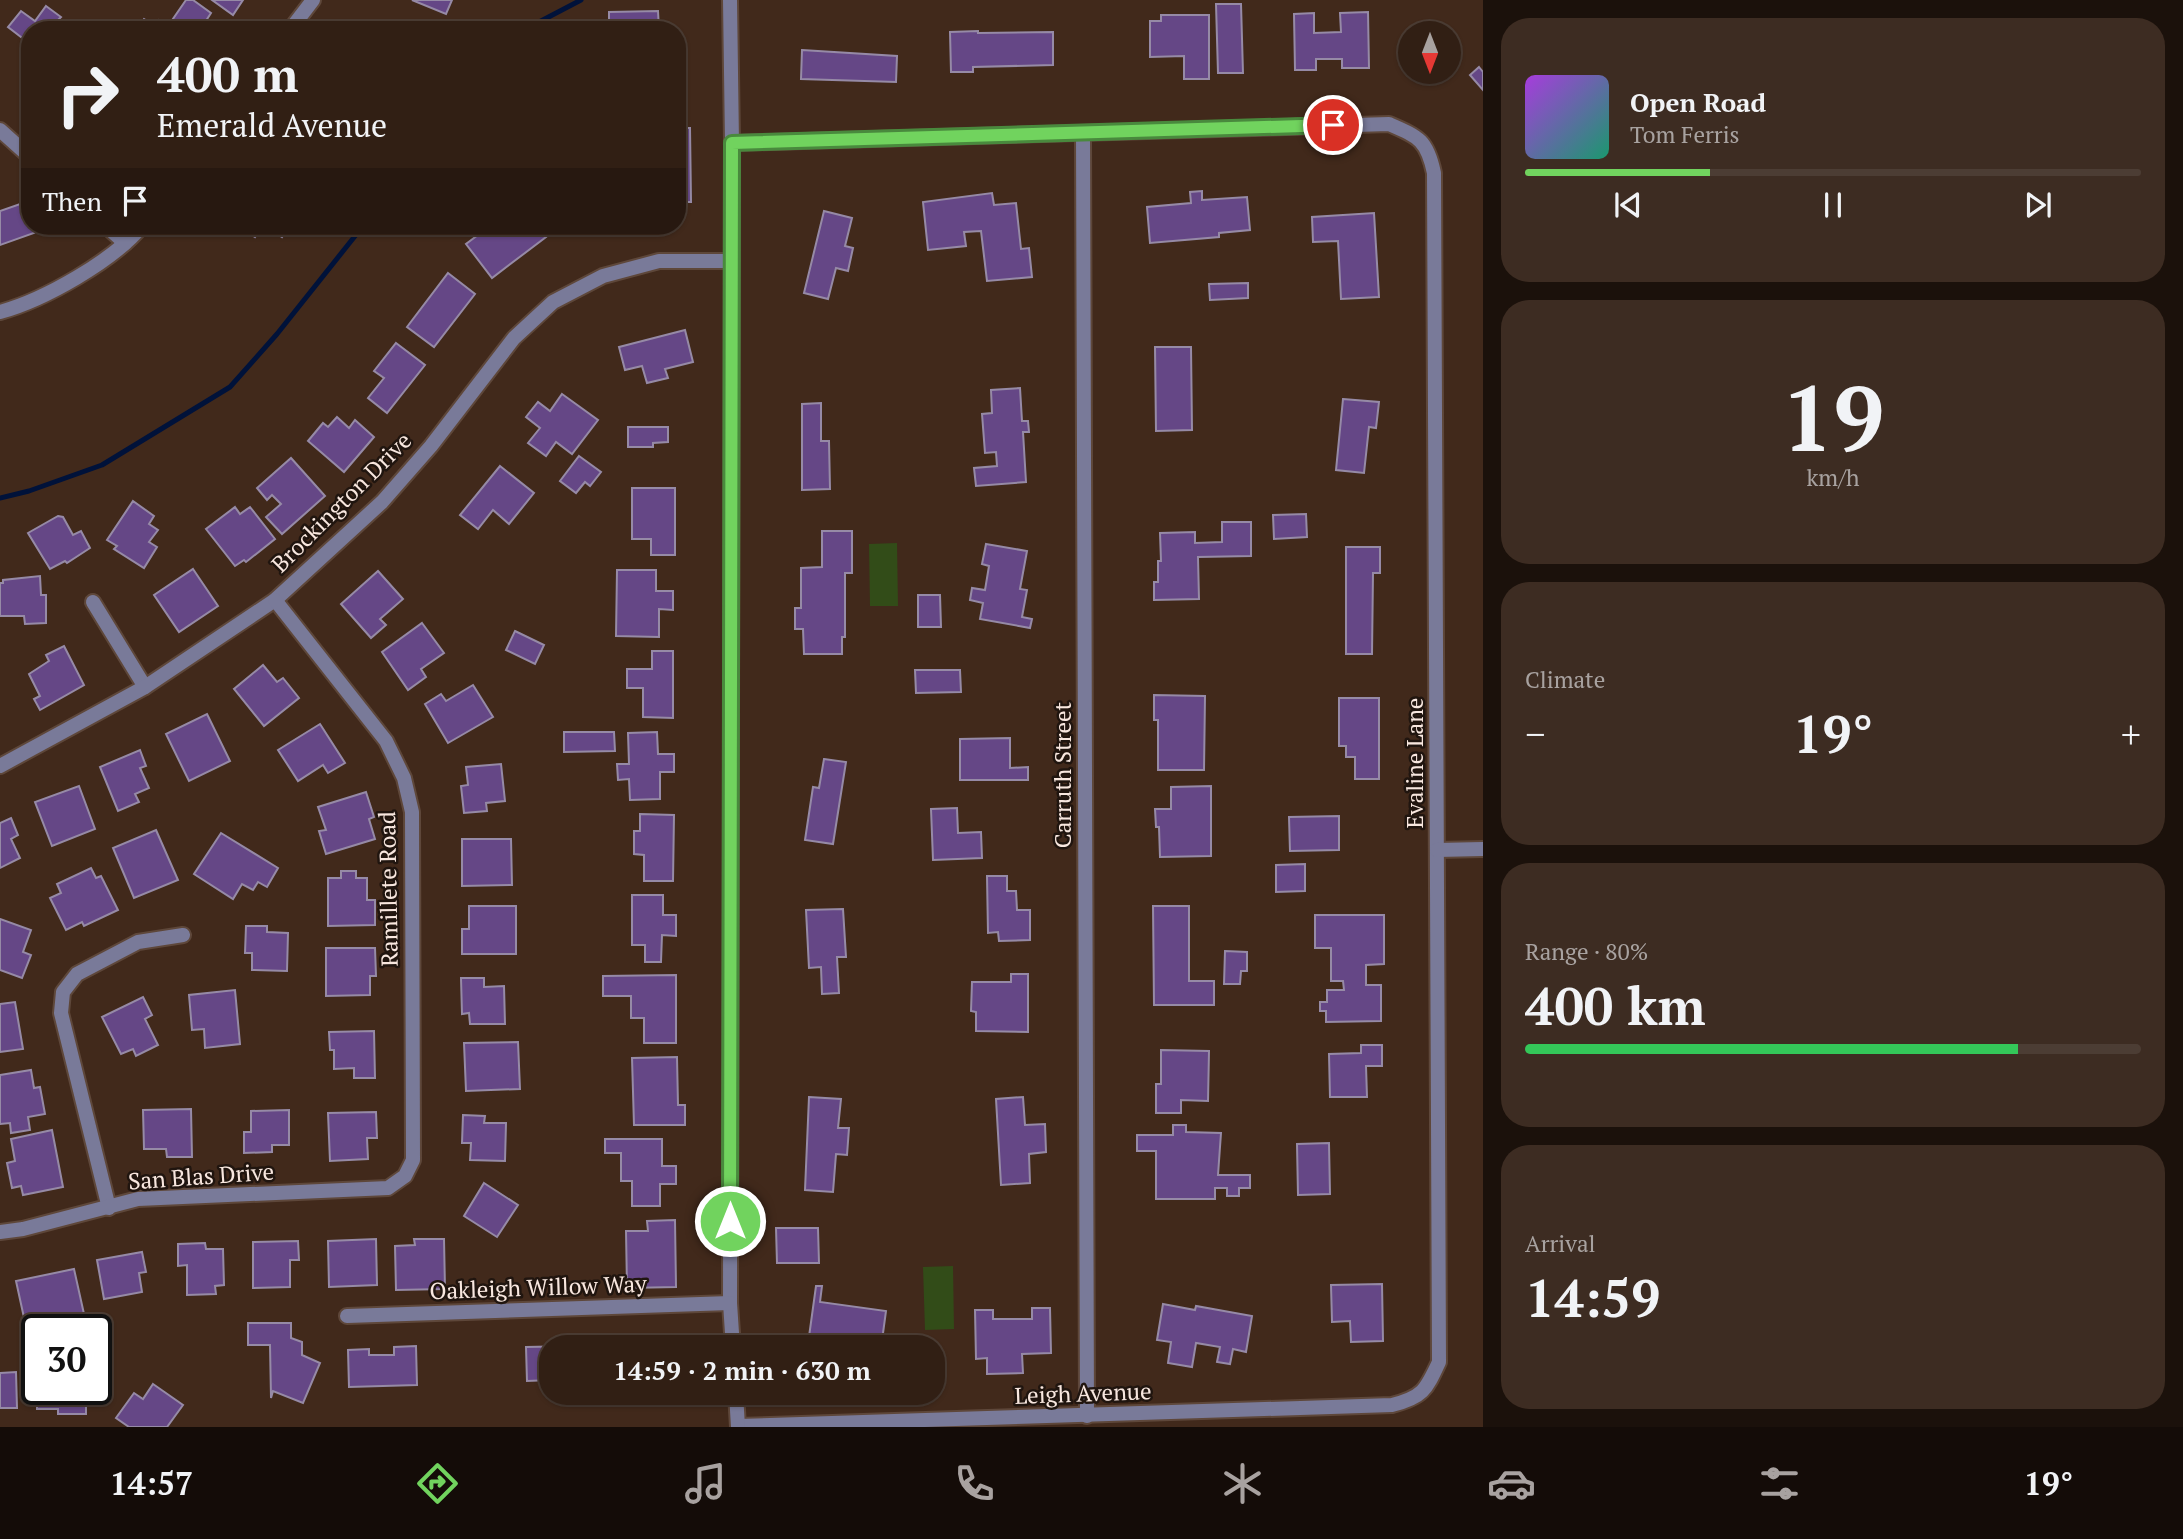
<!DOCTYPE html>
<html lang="en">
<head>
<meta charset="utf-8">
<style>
	body { margin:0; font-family:"PT Serif",serif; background:#3d2c22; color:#f1f3f6; height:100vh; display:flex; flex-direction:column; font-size:26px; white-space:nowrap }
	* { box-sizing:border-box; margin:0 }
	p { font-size:23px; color:#a8a2a0 }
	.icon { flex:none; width:38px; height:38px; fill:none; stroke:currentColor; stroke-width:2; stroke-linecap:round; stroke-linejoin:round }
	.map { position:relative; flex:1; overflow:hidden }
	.drawer { display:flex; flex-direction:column; gap:18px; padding:18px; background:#1b110b; width:700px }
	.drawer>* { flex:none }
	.banner { position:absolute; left:21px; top:21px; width:665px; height:214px; border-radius:28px; box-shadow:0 2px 5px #0004,0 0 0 2px #4c3d34; background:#311f14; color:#f1f3f6; overflow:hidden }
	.needle { width:46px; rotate:180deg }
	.fabs { position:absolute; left:1398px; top:21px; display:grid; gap:14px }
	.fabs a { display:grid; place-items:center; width:63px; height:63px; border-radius:50%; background:#311f14; box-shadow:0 2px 5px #0004,0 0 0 2px #4c3d34; font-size:35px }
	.speed { position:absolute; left:21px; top:1314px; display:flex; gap:14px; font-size:35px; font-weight:700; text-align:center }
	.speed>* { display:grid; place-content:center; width:91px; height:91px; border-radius:50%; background:#311f14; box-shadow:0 2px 5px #0004,0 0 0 2px #4c3d34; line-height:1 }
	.speed .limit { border:4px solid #111; border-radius:10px; background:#fff; color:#111 }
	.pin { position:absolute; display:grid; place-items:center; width:60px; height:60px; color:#fff; margin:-30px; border:4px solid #fff; border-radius:50%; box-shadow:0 2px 7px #0007 }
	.me { position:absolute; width:77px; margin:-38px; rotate:0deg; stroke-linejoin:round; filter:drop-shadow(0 0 5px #0008) }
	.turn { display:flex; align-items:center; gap:24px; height:147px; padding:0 21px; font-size:32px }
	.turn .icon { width:91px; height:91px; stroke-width:2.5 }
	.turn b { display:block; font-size:49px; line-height:60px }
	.then { display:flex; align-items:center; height:66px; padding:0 21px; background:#0003; gap:14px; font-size:26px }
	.big { font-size:52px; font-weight:600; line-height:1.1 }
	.drawer .card { flex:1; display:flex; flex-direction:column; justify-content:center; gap:10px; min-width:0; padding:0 24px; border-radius:28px; background:#3d2c22 }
	.drawer .dial { align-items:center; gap:0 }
	.dial b { font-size:91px; line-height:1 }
	.song { display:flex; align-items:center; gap:21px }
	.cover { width:84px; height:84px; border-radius:10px; background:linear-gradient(135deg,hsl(280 70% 55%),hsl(160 70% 35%)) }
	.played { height:7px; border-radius:4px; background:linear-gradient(90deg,#71d35e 30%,#4c3d34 30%) }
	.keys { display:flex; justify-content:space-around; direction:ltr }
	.heat { display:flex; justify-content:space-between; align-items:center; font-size:38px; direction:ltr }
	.charge { height:10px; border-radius:5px; background:linear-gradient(90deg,#34c759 80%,#4c3d34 0) }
	.trip { position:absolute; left:539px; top:1335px; width:406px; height:70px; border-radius:28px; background:#311f14; box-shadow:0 2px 5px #0004,0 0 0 2px #4c3d34; font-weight:600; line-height:70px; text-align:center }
	.tabs { display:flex; height:112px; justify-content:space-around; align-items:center; background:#140c08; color:#a8a2a0 }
	.tabs .icon { width:49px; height:49px }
	.tabs .active { color:#71d35e }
	.tabs b { font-size:32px; color:#f1f3f6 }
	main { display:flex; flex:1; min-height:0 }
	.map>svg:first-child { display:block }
	.green { fill:#324c18 }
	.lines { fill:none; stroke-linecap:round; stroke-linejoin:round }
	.stream { stroke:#00123a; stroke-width:5 }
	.building { fill:#654786; stroke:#968aa6; stroke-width:2 }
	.minor-casing { stroke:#5e473a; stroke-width:18 }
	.minor { stroke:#797a99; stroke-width:14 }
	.route-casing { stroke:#49893d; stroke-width:18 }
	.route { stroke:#71d35e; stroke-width:12 }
	.labels { text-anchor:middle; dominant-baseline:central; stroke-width:5; stroke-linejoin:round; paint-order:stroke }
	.street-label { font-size:23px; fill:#f8e7df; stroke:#20150f }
</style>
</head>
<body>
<main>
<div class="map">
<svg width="1483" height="1427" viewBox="0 0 1483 1427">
	<rect width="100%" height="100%" fill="#41291b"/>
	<g class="green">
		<polygon points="897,543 898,606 870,606 869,544"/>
		<polygon points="953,1266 954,1329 925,1330 923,1267"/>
	</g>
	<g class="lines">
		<g class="stream">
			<polyline points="530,30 539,22 581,0"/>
			<polyline points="0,498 29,491 102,465 230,387 277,334 363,226"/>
		</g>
	</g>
	<g class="building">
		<polygon points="186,0 193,0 211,13 200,30 137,30 144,19 154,25 159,20 168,26"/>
		<polygon points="212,0 243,0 233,15"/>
		<polygon points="412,0 452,0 446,14"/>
		<polygon points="1216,4 1241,4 1243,73 1218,73"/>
		<polygon points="46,6 61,17 55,23 63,30 30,30 30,44 8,27 21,11 35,21"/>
		<polygon points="658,11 659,30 609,30 609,12"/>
		<polygon points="1368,12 1369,68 1342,68 1342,59 1316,59 1316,70 1295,70 1294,14 1314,13 1314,33 1341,32 1340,13"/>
		<polygon points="1161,15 1209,15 1209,79 1184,79 1184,56 1150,57 1150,21 1161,21"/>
		<polygon points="978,31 978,33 1053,32 1053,65 973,67 973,72 951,72 950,32"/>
		<polygon points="802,50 897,56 896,82 801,79"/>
		<polygon points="1479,67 1483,72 1483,90 1470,75"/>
		<polygon points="677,106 687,106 687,128 690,128 691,202 677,202"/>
		<polygon points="1202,191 1202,200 1247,197 1250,230 1219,233 1219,237 1150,243 1147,207 1191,203 1190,192"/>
		<polygon points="992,193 994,205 1016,203 1021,249 1029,248 1032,277 987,281 981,231 964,232 966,246 928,250 923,202"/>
		<polygon points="23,203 34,233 0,245 0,211"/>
		<polygon points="824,211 852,218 845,246 853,248 848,271 836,268 828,299 804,293"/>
		<polygon points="1374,213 1379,297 1341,299 1338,241 1313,242 1312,217"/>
		<polygon points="239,226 263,226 255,237"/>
		<polygon points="266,226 290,226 282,237"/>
		<polygon points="490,226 538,226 546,237 492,278 466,244"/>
		<polygon points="448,273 475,294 434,347 407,327"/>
		<polygon points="1248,283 1248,298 1210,300 1209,284"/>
		<polygon points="685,330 693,362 665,369 668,378 647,383 642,366 625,370 619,347"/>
		<polygon points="396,343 425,365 387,413 368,398 384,378 374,371"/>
		<polygon points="1155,347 1191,347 1192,430 1156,431"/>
		<polygon points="1020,388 1022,421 1028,421 1029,432 1023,432 1026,482 976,486 974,468 997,466 996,452 985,453 982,414 992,413 991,390"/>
		<polygon points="562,394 598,420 572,454 556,442 546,456 528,443 540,428 526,417 538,402 550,411"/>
		<polygon points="1343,399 1379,402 1376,428 1369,427 1364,473 1336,470"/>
		<polygon points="821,403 821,441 829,441 830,489 802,490 802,404"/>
		<polygon points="337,417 349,428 355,420 374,437 344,472 308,441 323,423 328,427"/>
		<polygon points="628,427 668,427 668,442 653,443 653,447 628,447"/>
		<polygon points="579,456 601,472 590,486 585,482 576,493 560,481"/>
		<polygon points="291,458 325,496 282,534 266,517 281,504 272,495 267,500 257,488"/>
		<polygon points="500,466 534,493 509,524 493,510 478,529 460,515"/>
		<polygon points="632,488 675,488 675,555 651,555 651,539 632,539"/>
		<polygon points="133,501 154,516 149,524 158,530 149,542 157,547 144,568 114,549 117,546 107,540"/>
		<polygon points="235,507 240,514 250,507 275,539 246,562 244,560 235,566 206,529"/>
		<polygon points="1306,514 1307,537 1274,539 1273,515"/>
		<polygon points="58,516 63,517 73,535 81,531 90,548 67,563 65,561 50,569 28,533"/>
		<polygon points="1222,522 1251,522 1251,556 1198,557 1199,599 1154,600 1154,582 1158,582 1158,561 1161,561 1160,533 1195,532 1195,543 1222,542"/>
		<polygon points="822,531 852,531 852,573 845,573 845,637 842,637 842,654 804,654 803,629 795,629 795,608 801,608 801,568 822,567"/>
		<polygon points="986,544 1027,551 1020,589 1027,590 1022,617 1032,619 1030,628 980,619 983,603 970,600 972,588 985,590 989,566 982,564"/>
		<polygon points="1346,547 1380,547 1380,573 1373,573 1372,654 1346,654"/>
		<polygon points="193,569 218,606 179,632 154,595"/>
		<polygon points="617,570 656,570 656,591 673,591 673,610 659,609 659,637 616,636"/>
		<polygon points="378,571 403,599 380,619 386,625 371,638 341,604"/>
		<polygon points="40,576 41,595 46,595 46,623 25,624 24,616 0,616 0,583 3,583 3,580"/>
		<polygon points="918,595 940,595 941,627 918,627"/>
		<polygon points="422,623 444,653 421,669 426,677 408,690 382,652"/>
		<polygon points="515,631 544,645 535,664 506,650"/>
		<polygon points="64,646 84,685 40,710 34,699 40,696 29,674 49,661 46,655"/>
		<polygon points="652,651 673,651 673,718 643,717 643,688 627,688 627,669 652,669"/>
		<polygon points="263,665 277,682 283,678 299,698 264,726 234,689"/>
		<polygon points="915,670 960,670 961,692 916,693"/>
		<polygon points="473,685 493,717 448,743 425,704 441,694 446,701"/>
		<polygon points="1154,695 1205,696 1204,770 1158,770 1158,720 1154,720"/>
		<polygon points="1339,698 1379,698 1379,779 1355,779 1355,757 1346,757 1346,746 1339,746"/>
		<polygon points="207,714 230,761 189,781 166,734"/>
		<polygon points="320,724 345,763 328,773 323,765 298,781 278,750"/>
		<polygon points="564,732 614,732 615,751 564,752"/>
		<polygon points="657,732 658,754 674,754 674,772 660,772 660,799 630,800 629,779 618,780 617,764 629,764 628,733"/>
		<polygon points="1010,738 1010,768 1028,767 1028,780 960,780 960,739"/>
		<polygon points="140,750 146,766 140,768 149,788 135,794 139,802 118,811 100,767"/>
		<polygon points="824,759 846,762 833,844 805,840 813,787 819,788"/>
		<polygon points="501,764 505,801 486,803 487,811 464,813 461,786 468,785 466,767"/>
		<polygon points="79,786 95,829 52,846 35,802"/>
		<polygon points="1211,786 1211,856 1160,857 1159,827 1156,827 1155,809 1171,809 1171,787"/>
		<polygon points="366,792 374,817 369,819 375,839 326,854 319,831 326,830 318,807"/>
		<polygon points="957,808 958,833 981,832 982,858 933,860 931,809"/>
		<polygon points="640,814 674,815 673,881 644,881 644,855 634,854 634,831 640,831"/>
		<polygon points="1339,816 1339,850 1290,851 1289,817"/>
		<polygon points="11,818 18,835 11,839 20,858 0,868 0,823"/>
		<polygon points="156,830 178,880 134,898 113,848"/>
		<polygon points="221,833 278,868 267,887 258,882 253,890 242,884 233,899 194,874"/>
		<polygon points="462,839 511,839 512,885 462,886"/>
		<polygon points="1305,864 1305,891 1276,892 1276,865"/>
		<polygon points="91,868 96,878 101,876 118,910 84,926 82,922 66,930 50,898 61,893 57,884"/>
		<polygon points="341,871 356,871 356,878 367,878 367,900 375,900 375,925 328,926 328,878 341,878"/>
		<polygon points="987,876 1007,876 1007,891 1016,891 1017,910 1030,910 1030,940 999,941 998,932 988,933"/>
		<polygon points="632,895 663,895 663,915 676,915 676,936 662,935 661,962 645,962 645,945 632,945"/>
		<polygon points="469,906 516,906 516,954 462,954 462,929 469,929"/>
		<polygon points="1153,906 1189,906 1189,981 1214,981 1214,1005 1154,1005"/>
		<polygon points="843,909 846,957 837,957 839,993 822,994 821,967 809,968 806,910"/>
		<polygon points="1315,915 1384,915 1384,964 1366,965 1366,985 1381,985 1381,1021 1326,1022 1326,1011 1320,1011 1320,1002 1327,1002 1327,990 1344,990 1343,981 1331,981 1331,948 1315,948"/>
		<polygon points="0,919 31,930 23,952 31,955 22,978 0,970"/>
		<polygon points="246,926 267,926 267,932 288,933 287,971 252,970 252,953 245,953"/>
		<polygon points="326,948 375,948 376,976 370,976 370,995 326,996"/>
		<polygon points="1225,951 1247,952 1247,971 1241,971 1240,984 1224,984"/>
		<polygon points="1011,974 1028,974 1028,1032 976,1031 976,1012 971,1011 972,982 1011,982"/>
		<polygon points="676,975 676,1043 644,1043 644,1018 631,1018 631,996 603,996 603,976"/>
		<polygon points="461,978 484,978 484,987 504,986 505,1024 470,1024 469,1013 462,1014"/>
		<polygon points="235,990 240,1044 205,1048 204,1029 192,1030 189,995"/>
		<polygon points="143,997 152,1015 145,1019 158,1045 136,1056 133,1049 121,1054 102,1017"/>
		<polygon points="15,1002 23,1049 0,1052 0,1004"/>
		<polygon points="374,1031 375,1078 354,1078 354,1068 334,1069 334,1050 330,1050 329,1032"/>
		<polygon points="518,1042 520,1089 466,1091 464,1043"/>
		<polygon points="1361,1045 1382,1045 1382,1066 1366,1066 1367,1097 1330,1097 1329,1054 1361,1053"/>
		<polygon points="1161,1050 1209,1051 1208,1101 1181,1100 1181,1113 1156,1113 1156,1084 1161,1084"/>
		<polygon points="677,1057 678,1105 685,1105 685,1125 634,1125 632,1058"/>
		<polygon points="31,1070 34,1088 40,1087 45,1114 28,1117 30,1130 11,1133 10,1123 0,1124 0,1075"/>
		<polygon points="809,1097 841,1099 838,1128 849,1128 847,1155 836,1154 833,1192 805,1190"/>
		<polygon points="1023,1097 1025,1125 1045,1124 1046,1152 1029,1154 1030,1183 1001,1185 996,1099"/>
		<polygon points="191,1109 192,1157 167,1157 166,1149 144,1149 143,1110"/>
		<polygon points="289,1110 289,1145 272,1145 272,1152 244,1153 244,1132 251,1132 251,1111"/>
		<polygon points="376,1112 377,1138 367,1138 368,1159 330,1161 328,1113"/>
		<polygon points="463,1115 485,1116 484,1123 506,1123 505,1161 470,1160 471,1143 462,1143"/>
		<polygon points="1173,1125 1186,1125 1186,1132 1221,1133 1218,1175 1250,1175 1250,1188 1239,1188 1239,1196 1227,1196 1227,1188 1215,1188 1215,1199 1156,1199 1156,1151 1137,1151 1137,1135 1173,1135"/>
		<polygon points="52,1130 63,1187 23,1195 21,1186 12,1188 7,1163 15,1161 11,1139"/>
		<polygon points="605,1139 662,1139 662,1166 676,1166 676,1184 660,1184 660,1206 632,1206 632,1181 621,1181 621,1153 605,1153"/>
		<polygon points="1329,1143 1330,1194 1298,1195 1297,1144"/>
		<polygon points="484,1183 518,1205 497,1237 464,1216"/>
		<polygon points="675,1220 676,1287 627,1288 626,1231 648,1231 647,1221"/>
		<polygon points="776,1228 818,1228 819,1263 777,1263"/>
		<polygon points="376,1239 377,1285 329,1287 328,1241"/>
		<polygon points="414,1239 444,1239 445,1289 396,1290 395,1246 415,1245"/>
		<polygon points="298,1241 299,1260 290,1260 290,1287 253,1288 253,1242"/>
		<polygon points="205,1243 206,1249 223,1249 224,1285 215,1286 216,1294 187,1295 187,1265 178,1266 178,1244"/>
		<polygon points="142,1252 146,1272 139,1273 142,1292 104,1299 97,1260"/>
		<polygon points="74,1269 84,1314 73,1316 75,1326 57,1330 37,1330 37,1334 28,1336 16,1281"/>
		<polygon points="1382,1284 1383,1341 1351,1342 1350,1321 1332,1322 1331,1285"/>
		<polygon points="816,1286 822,1286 820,1302 886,1311 881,1348 838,1348 808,1344"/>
		<polygon points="1163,1304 1195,1310 1196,1306 1252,1316 1246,1352 1233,1349 1230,1364 1217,1362 1220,1347 1196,1343 1192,1367 1168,1363 1171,1342 1157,1340"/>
		<polygon points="1032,1308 1050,1308 1051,1353 1022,1354 1023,1373 987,1374 987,1358 976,1359 975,1310 993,1310 993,1319 1032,1319"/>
		<polygon points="248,1323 291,1323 291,1338 302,1342 302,1355 320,1363 303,1403 273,1391 271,1398 270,1345 248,1345"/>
		<polygon points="701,1335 701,1348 629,1348 675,1346 675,1336"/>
		<polygon points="416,1346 417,1385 349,1387 348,1350 369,1349 369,1355 394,1355 394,1347"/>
		<polygon points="576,1346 551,1348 551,1380 527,1381 526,1347"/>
		<polygon points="16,1372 17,1408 0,1408 0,1373"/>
		<polygon points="153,1384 183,1405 167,1427 129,1427 116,1418 134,1393 143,1399"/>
		<polygon points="37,1390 86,1390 86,1414 58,1414 58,1409 37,1409"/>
	</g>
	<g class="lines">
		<g class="minor-casing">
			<g id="minor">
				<polyline points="730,0 732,143 730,1303 733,1348"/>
				<polyline points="290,30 313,0"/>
				<polyline points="0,130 30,157"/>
				<polyline points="1083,134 1087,1416"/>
				<path d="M732 143 1389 124C1419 137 1427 140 1434 173L1439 1362C1426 1390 1423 1397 1392 1405L738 1426"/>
				<polyline points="106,226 125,243"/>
				<path d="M0 312C44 300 113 261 142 226"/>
				<polyline points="93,602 145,687"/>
				<polyline points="0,766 145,687 275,600 382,502 431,446 514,338 553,302 603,276 659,261 731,261"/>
				<polyline points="1437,850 1483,849"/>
				<polyline points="109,1208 61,1013 63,992 77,974 138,942 183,935"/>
				<polyline points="0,1232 23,1229 138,1199 388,1188 405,1176 413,1160 412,812 404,778 386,741 275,600"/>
				<polyline points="347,1316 730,1303"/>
				<polyline points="736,1393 738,1427"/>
			</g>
		</g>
		<use href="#minor" class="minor"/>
	</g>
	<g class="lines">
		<g class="route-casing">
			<polyline id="route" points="730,1221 732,143 1333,125"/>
		</g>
		<use href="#route" class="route"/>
	</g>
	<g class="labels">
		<g class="street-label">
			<text transform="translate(341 502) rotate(-45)">Brockington Drive</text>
			<text transform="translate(1414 763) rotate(-90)">Evaline Lane</text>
			<text transform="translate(1062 775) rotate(-90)">Carruth Street</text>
			<text transform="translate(388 889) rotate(-91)">Ramillete Road</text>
			<text transform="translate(201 1176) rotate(-4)">San Blas Drive</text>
			<text transform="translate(538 1287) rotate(-2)">Oakleigh Willow Way</text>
			<text transform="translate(1083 1393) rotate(-2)">Leigh Avenue</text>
		</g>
	</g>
</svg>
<div class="fabs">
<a><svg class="needle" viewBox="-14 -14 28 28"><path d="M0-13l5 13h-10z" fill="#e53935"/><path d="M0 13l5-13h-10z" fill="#a8a2a0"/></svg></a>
</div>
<div class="speed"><div class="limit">30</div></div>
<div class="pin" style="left:1333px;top:125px;background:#d93025"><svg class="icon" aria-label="arrive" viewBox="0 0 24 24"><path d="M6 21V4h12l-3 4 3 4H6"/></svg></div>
<svg class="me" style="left:730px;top:1221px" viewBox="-20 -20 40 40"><circle r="17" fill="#71d35e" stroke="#fff" stroke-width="3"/><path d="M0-11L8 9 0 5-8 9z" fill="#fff"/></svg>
<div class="trip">14:59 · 2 min · 630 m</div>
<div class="banner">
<div class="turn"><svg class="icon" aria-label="right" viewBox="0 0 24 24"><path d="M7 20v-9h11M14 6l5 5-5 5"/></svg><div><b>400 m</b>Emerald Avenue</div></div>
<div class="then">Then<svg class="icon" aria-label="arrive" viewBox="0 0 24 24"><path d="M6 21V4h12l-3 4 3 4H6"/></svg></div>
</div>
</div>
<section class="drawer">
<div class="card">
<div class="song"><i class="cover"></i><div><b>Open Road</b><p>Tom Ferris</p></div></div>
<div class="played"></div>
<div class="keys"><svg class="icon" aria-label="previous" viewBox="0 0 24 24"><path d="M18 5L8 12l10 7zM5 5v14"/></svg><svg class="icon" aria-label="pause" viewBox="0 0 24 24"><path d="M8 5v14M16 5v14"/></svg><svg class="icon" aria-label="next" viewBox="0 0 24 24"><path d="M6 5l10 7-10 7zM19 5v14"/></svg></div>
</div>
<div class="card dial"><b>19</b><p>km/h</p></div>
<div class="card"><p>Climate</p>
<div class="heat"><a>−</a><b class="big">19°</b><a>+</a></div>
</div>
<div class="card"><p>Range · 80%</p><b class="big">400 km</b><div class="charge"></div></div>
<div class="card"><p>Arrival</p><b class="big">14:59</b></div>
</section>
</main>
<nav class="tabs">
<b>14:57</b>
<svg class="icon active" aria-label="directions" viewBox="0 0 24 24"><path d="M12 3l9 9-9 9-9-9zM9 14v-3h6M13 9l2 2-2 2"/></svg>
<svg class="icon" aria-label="music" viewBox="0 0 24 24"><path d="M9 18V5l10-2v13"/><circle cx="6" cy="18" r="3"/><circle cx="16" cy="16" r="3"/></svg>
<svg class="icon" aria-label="phone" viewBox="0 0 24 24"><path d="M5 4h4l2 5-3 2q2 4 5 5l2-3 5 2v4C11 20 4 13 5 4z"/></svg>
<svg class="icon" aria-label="climate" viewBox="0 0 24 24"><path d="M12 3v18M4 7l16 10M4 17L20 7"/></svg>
<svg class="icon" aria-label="car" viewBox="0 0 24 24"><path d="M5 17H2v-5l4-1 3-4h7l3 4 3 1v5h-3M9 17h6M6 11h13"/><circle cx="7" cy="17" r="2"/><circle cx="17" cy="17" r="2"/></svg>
<svg class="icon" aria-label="filters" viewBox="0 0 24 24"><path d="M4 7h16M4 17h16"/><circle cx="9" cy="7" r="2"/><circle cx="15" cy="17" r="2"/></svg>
<b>19°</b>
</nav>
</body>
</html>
